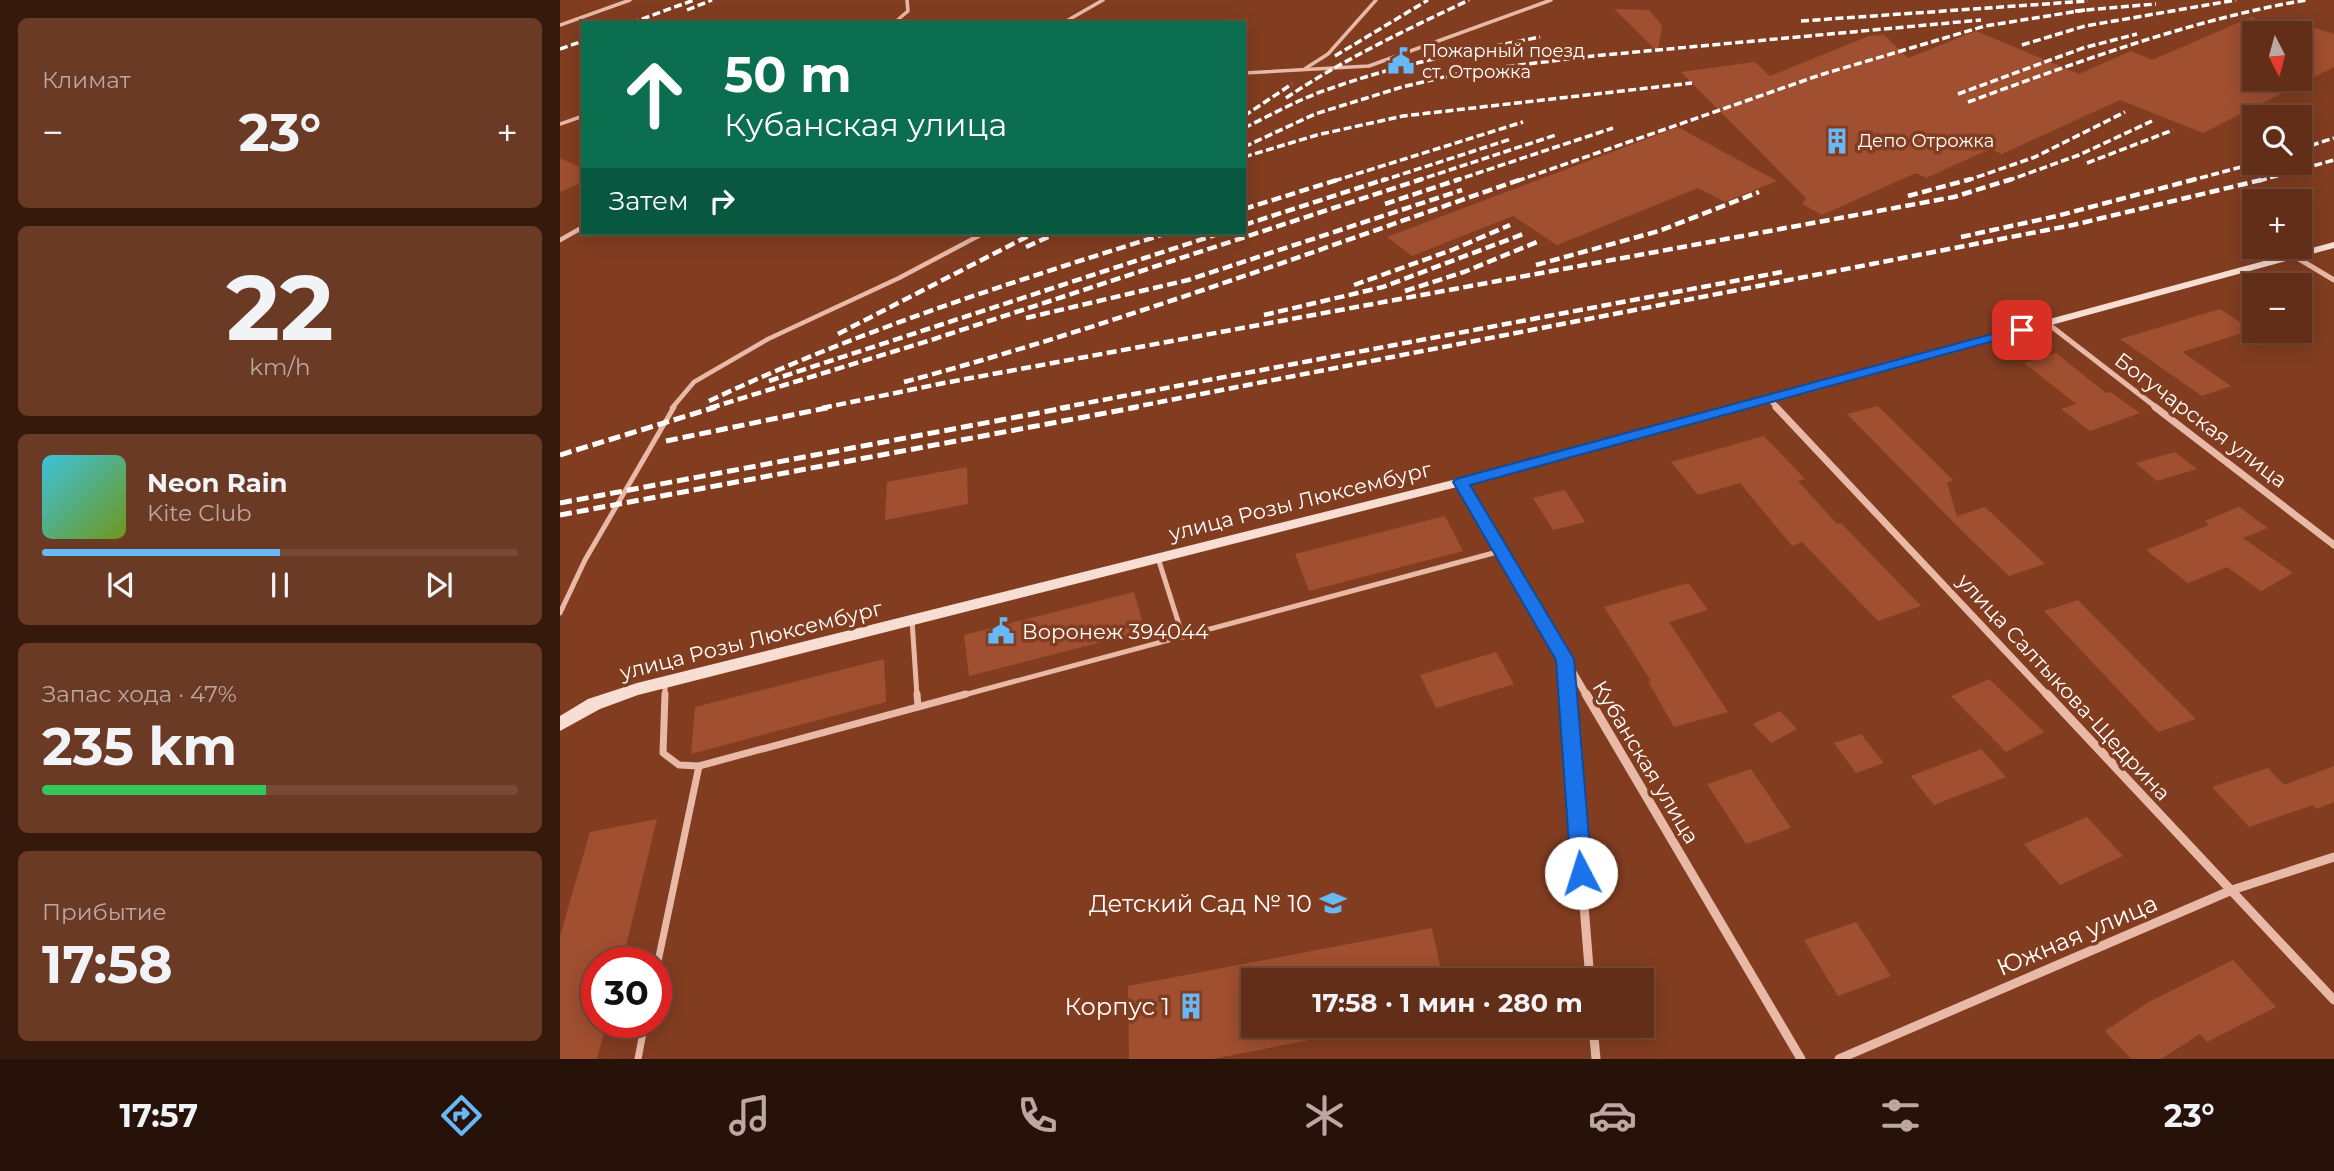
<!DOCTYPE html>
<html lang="ru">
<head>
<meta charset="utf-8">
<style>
	body { margin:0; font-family:Montserrat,sans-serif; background:#6b3a25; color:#f1f3f6; height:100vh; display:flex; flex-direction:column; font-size:26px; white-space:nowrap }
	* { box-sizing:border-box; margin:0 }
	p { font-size:23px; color:#bba8a2 }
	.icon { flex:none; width:38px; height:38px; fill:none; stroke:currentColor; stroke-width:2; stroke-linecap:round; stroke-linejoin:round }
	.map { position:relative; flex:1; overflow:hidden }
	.drawer { display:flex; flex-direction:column; gap:18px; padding:18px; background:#36190d; width:560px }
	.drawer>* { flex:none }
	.banner { position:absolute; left:21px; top:21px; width:665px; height:214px; border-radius:0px; box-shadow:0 4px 18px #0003,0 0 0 2px #764a37; background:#0b6e4f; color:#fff; overflow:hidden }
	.needle { width:46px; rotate:174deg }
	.buttons { position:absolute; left:1682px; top:21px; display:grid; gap:14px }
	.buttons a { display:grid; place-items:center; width:70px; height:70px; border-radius:0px; background:#622e18; box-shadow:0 4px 18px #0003,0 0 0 2px #764a37; font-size:35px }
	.speed { position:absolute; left:21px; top:947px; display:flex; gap:14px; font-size:35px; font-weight:700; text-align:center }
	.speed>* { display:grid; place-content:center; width:91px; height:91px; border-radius:50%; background:#622e18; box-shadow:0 4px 18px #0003,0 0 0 2px #764a37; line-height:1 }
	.speed .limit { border:10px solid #d22; background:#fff; color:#111 }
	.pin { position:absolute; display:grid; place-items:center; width:60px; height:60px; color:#fff; margin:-30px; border-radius:14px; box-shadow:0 4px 10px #0006 }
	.me { position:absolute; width:77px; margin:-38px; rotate:355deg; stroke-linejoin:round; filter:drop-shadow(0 0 5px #0008) }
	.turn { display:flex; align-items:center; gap:24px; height:147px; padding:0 28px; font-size:32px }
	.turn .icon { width:91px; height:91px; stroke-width:2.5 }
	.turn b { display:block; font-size:49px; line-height:60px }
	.then { display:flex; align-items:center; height:66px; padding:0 28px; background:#0003; gap:14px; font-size:26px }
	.big { font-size:52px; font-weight:700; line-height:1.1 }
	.drawer .widget { flex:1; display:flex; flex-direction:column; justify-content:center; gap:10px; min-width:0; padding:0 24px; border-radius:10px; background:#6b3a25 }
	.drawer .dial { align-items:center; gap:0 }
	.dial b { font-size:91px; line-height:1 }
	.song { display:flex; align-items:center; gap:21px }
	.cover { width:84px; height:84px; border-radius:10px; background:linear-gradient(135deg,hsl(190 70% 55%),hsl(80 70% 35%)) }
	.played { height:7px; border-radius:4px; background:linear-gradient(90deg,#68b8f5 50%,#764a37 50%) }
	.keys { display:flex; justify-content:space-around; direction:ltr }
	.heat { display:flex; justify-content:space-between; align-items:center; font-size:38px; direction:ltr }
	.charge { height:10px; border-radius:5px; background:linear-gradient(90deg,#34c759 47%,#764a37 0) }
	.trip { position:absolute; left:681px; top:968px; width:413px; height:70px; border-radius:0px; background:#622e18; box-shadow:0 4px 18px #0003,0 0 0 2px #764a37; font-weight:700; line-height:70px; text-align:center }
	.menu { display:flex; height:112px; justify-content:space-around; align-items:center; background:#27120a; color:#bba8a2 }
	.menu .icon { width:49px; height:49px }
	.menu .current { color:#68b8f5 }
	.menu b { font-size:32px; color:#f1f3f6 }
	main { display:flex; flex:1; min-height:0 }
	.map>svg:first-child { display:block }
	.building { fill:#a04f30 }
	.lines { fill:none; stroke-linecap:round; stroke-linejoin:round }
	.lane-far3 { stroke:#e8b9a7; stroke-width:3.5 }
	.lane-far2 { stroke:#e8b9a7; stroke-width:4.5 }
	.lane-far1 { stroke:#e8b9a7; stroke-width:5 }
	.lane { stroke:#e8b9a7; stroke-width:7 }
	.street-far2 { stroke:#e8b9a7; stroke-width:5 }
	.street-far1 { stroke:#e8b9a7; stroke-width:7 }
	.street { stroke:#e8b9a7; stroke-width:9 }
	.secondary { fill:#f7ddd2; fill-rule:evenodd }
	.rail-far2 { stroke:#fff; stroke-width:3.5; stroke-dasharray:8 3.5; stroke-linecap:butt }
	.rail-far1 { stroke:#fff; stroke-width:4.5; stroke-dasharray:10 4.5; stroke-linecap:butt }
	.rail { stroke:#fff; stroke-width:5; stroke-dasharray:12 5; stroke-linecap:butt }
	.route { fill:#1a73e8; stroke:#114b97; stroke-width:2 }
	.labels { text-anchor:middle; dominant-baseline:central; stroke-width:7; stroke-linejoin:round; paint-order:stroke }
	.far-poi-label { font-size:18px; fill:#fff; stroke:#823d20; text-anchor:start }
	.street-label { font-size:21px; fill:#fff; stroke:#823d20 }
	.poi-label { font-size:21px; fill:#fff; stroke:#823d20; text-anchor:start }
	.near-poi-label { font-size:24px; fill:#fff; stroke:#823d20; text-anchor:end }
	.near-street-label { font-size:24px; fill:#fff; stroke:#823d20 }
</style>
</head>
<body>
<main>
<section class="drawer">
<div class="widget"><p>Климат</p>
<div class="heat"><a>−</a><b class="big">23°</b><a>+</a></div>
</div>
<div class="widget dial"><b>22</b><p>km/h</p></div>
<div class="widget">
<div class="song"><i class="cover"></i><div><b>Neon Rain</b><p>Kite Club</p></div></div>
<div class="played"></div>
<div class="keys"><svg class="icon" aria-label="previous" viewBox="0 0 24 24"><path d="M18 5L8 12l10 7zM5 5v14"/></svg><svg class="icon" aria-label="pause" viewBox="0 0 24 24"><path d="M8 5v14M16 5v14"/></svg><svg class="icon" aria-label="next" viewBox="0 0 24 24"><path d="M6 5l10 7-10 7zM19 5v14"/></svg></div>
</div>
<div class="widget"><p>Запас хода · 47%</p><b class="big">235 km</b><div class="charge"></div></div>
<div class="widget"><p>Прибытие</p><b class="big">17:58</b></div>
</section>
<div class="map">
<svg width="1774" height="1059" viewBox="0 0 1774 1059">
	<rect width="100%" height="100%" fill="#823d20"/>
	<g class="building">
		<polygon points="1054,9 1089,10 1102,26 1098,52"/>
		<polygon points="1694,16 1694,79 1740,79 1740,23 1774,34 1774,67 1643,133 1560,100 1442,154 1430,149 1366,178 1356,173 1262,215 1242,204 1246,198 1121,72 1195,62 1210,76 1309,36 1324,35 1348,58 1416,31 1519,74 1571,51 1592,60"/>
		<polygon points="1118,127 1217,181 1165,202 1138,188 997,245 953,216 852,256 827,237"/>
		<polygon points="0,158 23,169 23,182 0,192"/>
		<polygon points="1660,309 1692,330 1622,352 1671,386 1642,396 1560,339"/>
		<polygon points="1496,353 1546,393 1550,392 1580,413 1530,431 1501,409 1516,404 1464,363"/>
		<polygon points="1318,406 1393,480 1387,483 1397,516 1425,507 1485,564 1449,576 1403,532 1287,414"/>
		<polygon points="1204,436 1245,479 1238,481 1277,524 1281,523 1361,606 1318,621 1242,542 1232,546 1180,483 1138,495 1111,462"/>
		<polygon points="1615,452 1637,469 1597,481 1576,463"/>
		<polygon points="407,467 408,504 325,520 327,482"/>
		<polygon points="1005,490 1025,522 993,530 973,498"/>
		<polygon points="1679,507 1708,528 1683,538 1733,573 1701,591 1667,567 1628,583 1586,550 1649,525 1645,521"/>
		<polygon points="885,516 903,551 749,591 735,554"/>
		<polygon points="1128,583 1148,610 1109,622 1168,712 1114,727 1088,681 1091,681 1044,607"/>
		<polygon points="574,592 585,631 409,676 404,635"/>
		<polygon points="1518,600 1579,662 1636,719 1598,732 1484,611"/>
		<polygon points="936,652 954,684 876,708 860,675"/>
		<polygon points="324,659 326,702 131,754 135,707"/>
		<polygon points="1429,679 1484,732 1446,752 1391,696"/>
		<polygon points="1220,711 1237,729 1211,743 1193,724"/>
		<polygon points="1301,734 1324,763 1296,773 1274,743"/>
		<polygon points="1421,749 1446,777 1374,805 1351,776"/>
		<polygon points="1774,766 1774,802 1756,809 1753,805 1689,827 1652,787 1708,768 1724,785"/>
		<polygon points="1191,769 1231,828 1186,844 1147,784"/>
		<polygon points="1527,817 1563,856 1500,885 1464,844"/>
		<polygon points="97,819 62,962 37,962 37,1022 47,1022 37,1059 0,1059 0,936 30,832"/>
		<polygon points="1296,922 1331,976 1278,996 1244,940"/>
		<polygon points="872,928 883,980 693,980 693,1026 764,1026 765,1037 653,1059 569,1059 568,986"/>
		<polygon points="1673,960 1716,1007 1647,1042 1640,1034 1601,1059 1571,1059 1545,1031 1587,1003"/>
	</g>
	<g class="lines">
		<g class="lane-far3">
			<polyline points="334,23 348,11 347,0"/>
			<polyline points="503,23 543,0"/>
			<polyline points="0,25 70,0"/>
			<polyline points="746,68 768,54 816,0"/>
			<polyline points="684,73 809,66 991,0"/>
			<polyline points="0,124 23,116"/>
		</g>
		<g class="lane-far2">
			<polyline points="0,240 23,227"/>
			<polyline points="112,408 134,382 208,339 339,278 424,233"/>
		</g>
		<g class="lane-far1">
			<polyline points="598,558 623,637"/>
			<polyline points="0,613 25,560 114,407"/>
			<polyline points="352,620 357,696"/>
			<polyline points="105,696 105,682"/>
			<polyline points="400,696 941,551"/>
		</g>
		<g class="lane">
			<polyline points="105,694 103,753 119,765 139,766 406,694"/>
			<polyline points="357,694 358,706"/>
			<polyline points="96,971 139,766"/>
			<polyline points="78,1059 85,1022"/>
		</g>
		<g class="street-far2">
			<polyline points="1734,256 1774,280"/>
			<polyline points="1487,323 1597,408"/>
			<polyline points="1208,398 1218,408"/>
		</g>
		<g class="street-far1">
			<polyline points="1216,407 1488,696"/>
			<polyline points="1595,407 1774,545"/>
			<polyline points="901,482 1027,696"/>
			<polyline points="1005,664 1008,696"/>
		</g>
		<g class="street">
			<polyline points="1007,694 1030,980"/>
			<polyline points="1026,694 1241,1059"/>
			<polyline points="1487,694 1774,1000"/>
			<polyline points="1033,1026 1036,1059"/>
			<polyline points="1279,1059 1672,890 1774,857"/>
		</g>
		<polygon class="secondary" points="1774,242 1774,248 901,486 78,695 40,709 0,731 0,716 28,699 77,683 901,478"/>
		<g class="rail-far2">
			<polyline points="127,10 152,0"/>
			<polyline points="1515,11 1596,4"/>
			<polyline points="1241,21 1528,1"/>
			<polyline points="71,23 134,0"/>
			<polyline points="1462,45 1525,26 1676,0"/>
			<polyline points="0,49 23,41"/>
			<polyline points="775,56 868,0"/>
			<polyline points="1398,94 1523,48 1577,34"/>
			<path d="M726 98C784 59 846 30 909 0"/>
			<path d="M1408 102C1518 62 1630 20 1746 0"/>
			<polyline points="684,116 732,84"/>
			<path d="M684 128C713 114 741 98 772 88 839 64 910 51 980 37"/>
			<polyline points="684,147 755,114 842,87 910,71 1033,56 1421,20"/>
			<polyline points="1740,149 1774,138"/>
			<polyline points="684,157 757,135 843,116 1132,83"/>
			<polyline points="1527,163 1613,130"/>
			<polyline points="774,181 963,122"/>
			<polyline points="821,181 951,139"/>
			<polyline points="856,181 996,135"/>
			<polyline points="894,181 1053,128"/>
			<polyline points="957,181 1260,75 1425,26 1525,10"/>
			<polyline points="1406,181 1475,157 1565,112"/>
			<polyline points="1447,181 1519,155 1592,121"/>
			<polyline points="1629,181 1696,163"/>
			<polyline points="1699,181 1774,160"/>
		</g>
		<g class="rail-far1">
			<polyline points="1348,196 1411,179"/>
			<polyline points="825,204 900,179"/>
			<polyline points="684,209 780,179"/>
			<polyline points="684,225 826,179"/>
			<polyline points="1401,237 1497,216 1636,179"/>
			<polyline points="466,247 497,233"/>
			<polyline points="976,265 1099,231 1199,192"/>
			<polyline points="794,285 892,250 950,225"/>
			<polyline points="845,291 904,272 977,242"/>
			<polyline points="704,315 823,287 966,233"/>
			<polyline points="466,318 628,280 902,190"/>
			<polyline points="278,334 474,233"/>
			<polyline points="209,381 661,233"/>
			<path d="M344 382C553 326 757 250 962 179"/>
			<path d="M149 401C297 331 452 282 608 233"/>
			<polyline points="150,408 368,341 862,179"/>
			<polyline points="262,408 384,383 1394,197 1452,179"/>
			<polyline points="500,408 1222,272"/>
			<polyline points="569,408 1513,225 1705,179"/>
		</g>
		<g class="rail">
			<polyline points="106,441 271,407"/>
			<polyline points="0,455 156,407"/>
			<polyline points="0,503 510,407"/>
			<polyline points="0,515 578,407"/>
		</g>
	</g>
	<polygon class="route" points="1462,326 1466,327 1466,332 910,485 1014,659 1032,873 1029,880 1021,882 1014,880 1011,873 996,660 893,482 896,479"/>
	<defs>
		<g id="civic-bare" transform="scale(2.1)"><path d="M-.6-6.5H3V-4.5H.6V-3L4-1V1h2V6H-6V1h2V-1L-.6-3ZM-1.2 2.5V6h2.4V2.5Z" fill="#68b8f5" stroke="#823d20" stroke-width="2.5" paint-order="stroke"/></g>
		<g id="building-bare" transform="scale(2.1)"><path d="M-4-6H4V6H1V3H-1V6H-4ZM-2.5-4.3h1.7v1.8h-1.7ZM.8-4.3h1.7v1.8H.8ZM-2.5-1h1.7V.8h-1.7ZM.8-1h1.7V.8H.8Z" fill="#68b8f5" stroke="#823d20" stroke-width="2.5" paint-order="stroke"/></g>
		<g id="school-bare" transform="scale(2.1)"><path d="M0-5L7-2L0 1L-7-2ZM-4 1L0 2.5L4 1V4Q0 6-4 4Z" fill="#68b8f5" stroke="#823d20" stroke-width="2.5" paint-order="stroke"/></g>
	</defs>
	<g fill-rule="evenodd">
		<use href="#civic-bare" x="841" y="61"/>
		<use href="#building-bare" x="1277" y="141"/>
		<use href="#civic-bare" x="441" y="631"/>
		<use href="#school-bare" x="773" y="903"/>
		<use href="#building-bare" x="631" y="1006"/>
	</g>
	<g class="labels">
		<g class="far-poi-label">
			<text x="862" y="51">Пожарный поезд<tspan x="862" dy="21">ст. Отрожка</tspan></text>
			<text x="1298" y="141">Депо Отрожка</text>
		</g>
		<g class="street-label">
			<text transform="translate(1641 420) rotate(37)">Богучарская улица</text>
			<text transform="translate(740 501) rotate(-14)">улица Розы Люксембург</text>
			<text transform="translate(191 640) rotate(-14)">улица Розы Люксембург</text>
			<text transform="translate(1504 687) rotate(47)">улица Салтыкова-Щедрина</text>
			<text transform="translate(1086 762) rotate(59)">Кубанская улица</text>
		</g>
		<g class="poi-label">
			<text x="462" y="631">Воронеж 394044</text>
		</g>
		<g class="near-poi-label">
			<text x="752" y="903">Детский Сад № 10</text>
			<text x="610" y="1006">Корпус 1</text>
		</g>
		<g class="near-street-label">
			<text transform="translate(1517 935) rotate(-23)">Южная улица</text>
		</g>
	</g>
</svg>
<div class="buttons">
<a><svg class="needle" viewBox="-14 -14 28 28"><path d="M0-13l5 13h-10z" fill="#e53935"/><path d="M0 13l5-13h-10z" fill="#bba8a2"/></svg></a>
<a><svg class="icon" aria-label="search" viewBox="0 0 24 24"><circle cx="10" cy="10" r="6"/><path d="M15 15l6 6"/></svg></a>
<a>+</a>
<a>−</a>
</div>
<div class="speed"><div class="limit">30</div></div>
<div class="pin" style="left:1462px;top:330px;background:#d93025"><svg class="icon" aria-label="arrive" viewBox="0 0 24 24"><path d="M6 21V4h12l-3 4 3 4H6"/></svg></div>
<svg class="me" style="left:1021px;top:873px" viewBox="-20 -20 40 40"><circle r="19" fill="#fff"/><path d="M0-13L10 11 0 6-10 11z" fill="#1a73e8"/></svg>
<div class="trip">17:58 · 1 мин · 280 m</div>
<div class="banner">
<div class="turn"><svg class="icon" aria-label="ahead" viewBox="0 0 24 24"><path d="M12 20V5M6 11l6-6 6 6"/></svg><div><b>50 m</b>Кубанская улица</div></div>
<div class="then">Затем<svg class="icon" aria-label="right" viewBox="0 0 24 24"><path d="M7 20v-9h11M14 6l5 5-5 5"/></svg></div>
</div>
</div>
</main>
<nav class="menu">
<b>17:57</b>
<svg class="icon current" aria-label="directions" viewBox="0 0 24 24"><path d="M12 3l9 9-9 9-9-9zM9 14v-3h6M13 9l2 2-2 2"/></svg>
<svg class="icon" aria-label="music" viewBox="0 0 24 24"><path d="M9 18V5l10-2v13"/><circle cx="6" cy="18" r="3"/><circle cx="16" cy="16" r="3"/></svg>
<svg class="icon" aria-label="phone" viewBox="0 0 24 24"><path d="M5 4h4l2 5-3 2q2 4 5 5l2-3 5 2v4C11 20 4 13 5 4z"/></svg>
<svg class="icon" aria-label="climate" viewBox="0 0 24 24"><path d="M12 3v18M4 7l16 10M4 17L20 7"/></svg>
<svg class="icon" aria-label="car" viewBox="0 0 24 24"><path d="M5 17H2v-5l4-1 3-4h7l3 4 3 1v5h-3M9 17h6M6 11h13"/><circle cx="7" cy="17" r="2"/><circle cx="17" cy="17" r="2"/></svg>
<svg class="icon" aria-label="filters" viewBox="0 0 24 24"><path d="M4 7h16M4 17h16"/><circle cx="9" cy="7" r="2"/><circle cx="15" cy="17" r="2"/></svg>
<b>23°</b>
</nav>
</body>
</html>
